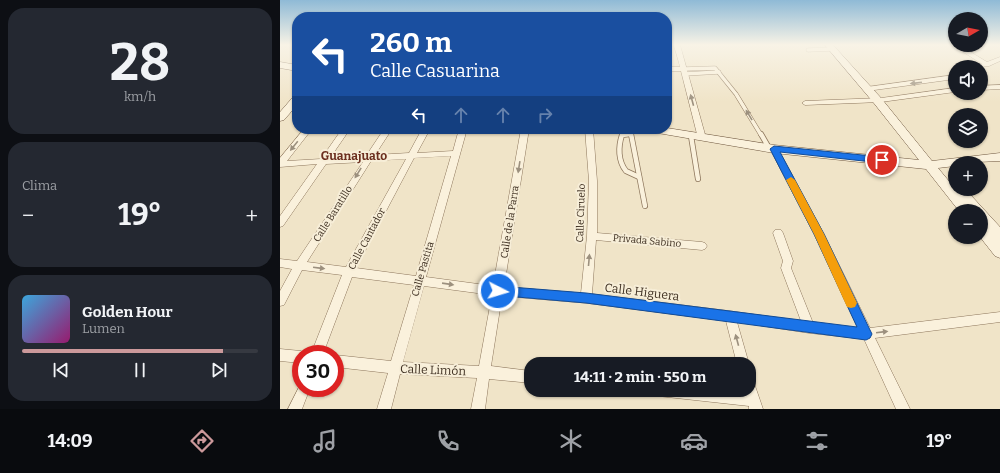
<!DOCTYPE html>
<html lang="es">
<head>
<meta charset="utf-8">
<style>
	body { margin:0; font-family:Bitter,serif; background:#242831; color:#f1f3f6; height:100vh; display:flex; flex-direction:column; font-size:15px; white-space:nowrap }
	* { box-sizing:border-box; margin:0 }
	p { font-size:13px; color:#9ea1a6 }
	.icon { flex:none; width:22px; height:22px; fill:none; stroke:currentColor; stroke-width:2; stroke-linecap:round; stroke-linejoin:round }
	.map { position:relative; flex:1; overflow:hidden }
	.side { display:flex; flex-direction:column; gap:8px; padding:8px; background:#0d0f14; width:280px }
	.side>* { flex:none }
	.banner { position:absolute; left:12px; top:12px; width:380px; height:122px; border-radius:16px; box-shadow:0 1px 3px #0004; background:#1a4fa0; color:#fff; overflow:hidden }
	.needle { width:26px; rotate:81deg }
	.tools { position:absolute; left:668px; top:12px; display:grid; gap:8px }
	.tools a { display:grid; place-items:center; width:40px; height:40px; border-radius:50%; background:#171b24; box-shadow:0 1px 3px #0004; font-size:20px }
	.speed { position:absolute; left:12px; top:345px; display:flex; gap:8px; font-size:20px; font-weight:700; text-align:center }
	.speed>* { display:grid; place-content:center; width:52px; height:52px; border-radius:50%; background:#171b24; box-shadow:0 1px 3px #0004; line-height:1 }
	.speed .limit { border:6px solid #d22; background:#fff; color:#111 }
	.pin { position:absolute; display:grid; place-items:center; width:34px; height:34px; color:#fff; margin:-17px; border:2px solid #fff; border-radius:50%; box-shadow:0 1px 4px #0007 }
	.me { position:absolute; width:44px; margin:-22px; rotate:95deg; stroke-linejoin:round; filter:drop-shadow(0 0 3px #0008) }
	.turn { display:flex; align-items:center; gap:14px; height:84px; padding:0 12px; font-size:18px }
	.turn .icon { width:52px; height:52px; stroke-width:2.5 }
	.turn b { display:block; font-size:28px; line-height:34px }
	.lanes { display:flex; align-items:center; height:38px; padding:0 12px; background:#0003; justify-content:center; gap:20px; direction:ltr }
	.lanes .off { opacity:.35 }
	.big { font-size:30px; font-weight:700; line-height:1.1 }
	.side .widget { flex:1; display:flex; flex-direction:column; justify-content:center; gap:6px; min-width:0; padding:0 14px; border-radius:16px; background:#242831 }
	.side .dial { align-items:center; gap:0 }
	.dial b { font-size:52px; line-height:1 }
	.song { display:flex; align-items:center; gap:12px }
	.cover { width:48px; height:48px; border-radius:6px; background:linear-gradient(135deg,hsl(200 70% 55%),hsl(320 70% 35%)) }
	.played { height:4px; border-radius:2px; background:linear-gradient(90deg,#cc999b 85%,#363941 85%) }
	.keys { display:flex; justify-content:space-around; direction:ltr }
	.heat { display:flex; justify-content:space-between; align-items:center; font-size:22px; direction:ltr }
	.trip { position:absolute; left:244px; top:357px; width:232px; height:40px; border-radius:16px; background:#171b24; box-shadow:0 1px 3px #0004; font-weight:700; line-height:40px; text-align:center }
	.dock { display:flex; height:64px; justify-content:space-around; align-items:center; background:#090b0e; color:#9ea1a6 }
	.dock .icon { width:28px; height:28px }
	.dock .active { color:#cc999b }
	.dock b { font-size:18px; color:#f1f3f6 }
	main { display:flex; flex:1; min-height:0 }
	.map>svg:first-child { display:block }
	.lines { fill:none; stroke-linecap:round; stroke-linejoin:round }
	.lane-far1-casing { stroke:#8d765c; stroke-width:4.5 }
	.lane-casing { stroke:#8d765c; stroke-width:6 }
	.street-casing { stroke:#8d765c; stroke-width:1 }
	.secondary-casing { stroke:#6f573f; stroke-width:1 }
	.lane-far1 { stroke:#faf1dc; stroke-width:3.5 }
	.lane { stroke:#faf1dc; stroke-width:4.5 }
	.street { fill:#faf1dc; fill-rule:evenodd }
	.secondary { fill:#faf1dc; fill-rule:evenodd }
	.oneway { fill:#9c907e }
	.route { fill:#1a73e8; stroke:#114b97 }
	.slow { fill:#f59e0b }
	.labels { text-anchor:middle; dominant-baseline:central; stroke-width:4; stroke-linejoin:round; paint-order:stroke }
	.street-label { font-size:10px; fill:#3d2e20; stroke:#f7eed8 }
	.quarter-label { font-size:12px; font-weight:bold; fill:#6b2e1e; stroke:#f7eed8 }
	.near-street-label { font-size:12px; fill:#3d2e20; stroke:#f7eed8 }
</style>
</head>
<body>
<main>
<section class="side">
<div class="widget dial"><b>28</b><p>km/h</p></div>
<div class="widget"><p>Clima</p>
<div class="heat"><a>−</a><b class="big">19°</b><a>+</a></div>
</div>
<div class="widget">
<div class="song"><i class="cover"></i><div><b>Golden Hour</b><p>Lumen</p></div></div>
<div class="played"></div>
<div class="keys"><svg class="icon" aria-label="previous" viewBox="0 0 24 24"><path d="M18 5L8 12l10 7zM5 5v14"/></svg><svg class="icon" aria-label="pause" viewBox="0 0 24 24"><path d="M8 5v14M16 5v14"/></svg><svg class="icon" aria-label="next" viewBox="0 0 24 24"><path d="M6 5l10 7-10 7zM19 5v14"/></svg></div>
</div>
</section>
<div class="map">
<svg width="720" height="409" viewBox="0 0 720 409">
	<rect width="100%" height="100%" fill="#f0e4c8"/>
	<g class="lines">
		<g class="lane-far1-casing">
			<g id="lane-far1">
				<polyline points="528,50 552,49"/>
				<polyline points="404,69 435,68 456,94 481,135"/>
				<polyline points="405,74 439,72"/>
				<polyline points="350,129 351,135"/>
				<polyline points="342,135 351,134"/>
			</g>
		</g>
		<g class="lane-casing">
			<g id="lane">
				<path d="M350 134 342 135C338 147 338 161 346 171L359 177"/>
				<polyline points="351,134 365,206"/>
				<polyline points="481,134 489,148"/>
				<polyline points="411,136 418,179"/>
			</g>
		</g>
		<g class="street-casing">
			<g id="street">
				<polygon points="394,45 400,45 426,138 425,140 422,140 418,138 401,71 387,71 387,67 400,67"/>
				<polygon points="672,45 679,45 707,62 720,57 720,61 709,66 701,67 700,66 702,64"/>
				<polygon points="675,75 675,79 587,91 584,89 587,87"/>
				<polygon points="720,85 720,89 701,90 701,86"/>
				<polygon points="675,88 675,92 601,102 525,105 522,103 525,101 601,98"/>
				<path d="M24 129H32L7 161 41 159 62 129H70L50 158 86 156 104 129H112L95 155 129 153 142 129H150L137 153 173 151 179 129H187L146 277 213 286 241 129H249L224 287 301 293 307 236 309 181 305 129H313L317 181V233L422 242 425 243 427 246 425 249 422 250 316 240 312 294 450 311 521 321 501 268 503 261 493 233 495 230H501L503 233 513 261 511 268 533 323 578 328 534 234 490 149 494 146 498 149 544 234 590 328 720 312V322L595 338 630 409H616L584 339 529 333 457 322 469 364H457L446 321 306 303 222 296 211 366 251 371V383L209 379 205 409H191L197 378 120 374 111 409H97L108 373 55 367V355L111 361 134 285 72 277 43 354H31L62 275 22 270 4 305 0 306V291L12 269 0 267V259L17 261 83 162 46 164 3 226 0 227V216L37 164 0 167V158ZM171 156 136 276 76 268 134 158ZM126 159 66 267 27 262 91 161ZM144 286 212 295 199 366 123 362Z"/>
				<polygon points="0,349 21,351 26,354 21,354 21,363 0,361"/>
				<polygon points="469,378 473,380 483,409 469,409 469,406 378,396 373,395 372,390 439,390 465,393 464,390 469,390"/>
				<polygon points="21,383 21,388 30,388 22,409 8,409"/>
			</g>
		</g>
		<g class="secondary-casing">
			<g id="secondary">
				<polygon points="545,45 553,45 601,98 652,161 720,153 720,161 675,163 675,166 658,168 678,192 683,189 687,191 720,227 720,258 715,256 700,237 701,237 701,211 679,211 646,169 494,153 372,132 367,129 387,128 494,145 639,160 593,102"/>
				<polygon points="0,62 17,65 17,71 0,68"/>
				<polygon points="17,96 17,105 4,120 0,121 0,112 13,97"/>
			</g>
		</g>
		<use href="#lane-far1" class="lane-far1"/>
		<use href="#lane" class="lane"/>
		<use href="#street" class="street"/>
		<use href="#secondary" class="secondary"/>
	</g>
	<defs><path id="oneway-solid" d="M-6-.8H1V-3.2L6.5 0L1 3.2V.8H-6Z"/></defs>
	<g class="oneway">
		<use href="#oneway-solid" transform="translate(636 83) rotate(173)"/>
		<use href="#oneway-solid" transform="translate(412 100) rotate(-105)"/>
		<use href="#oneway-solid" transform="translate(469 115) rotate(-121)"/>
		<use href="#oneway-solid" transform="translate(14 146) rotate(129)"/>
		<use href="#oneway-solid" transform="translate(239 167) rotate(99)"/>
		<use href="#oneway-solid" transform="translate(78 173) rotate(122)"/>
		<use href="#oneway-solid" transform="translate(309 260) rotate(-85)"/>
		<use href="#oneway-solid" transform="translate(39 268) rotate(7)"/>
		<use href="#oneway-solid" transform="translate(168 284) rotate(8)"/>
		<use href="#oneway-solid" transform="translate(602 332) rotate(-7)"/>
		<use href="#oneway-solid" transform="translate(457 340) rotate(-105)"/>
	</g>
	<linearGradient id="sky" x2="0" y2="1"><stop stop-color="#8fbad6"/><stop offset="0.44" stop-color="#f8f3e6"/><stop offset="1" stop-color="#f8f3e6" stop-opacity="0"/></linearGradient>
	<rect width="720" height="102" fill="url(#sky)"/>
	<polygon class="route" points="494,146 602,157 606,160 602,163 500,152 544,234 590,330 592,334 590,338 586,340 306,303 214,295 213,291 214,288 218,286 306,293 577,327 534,234 490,149"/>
	<polygon class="slow" points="511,177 515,180 544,234 577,303 575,307 571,308 567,307 534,234 506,180"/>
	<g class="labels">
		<g class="street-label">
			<text transform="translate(301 213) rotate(-88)">Calle Ciruelo</text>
			<text transform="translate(53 214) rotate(-58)">Calle Baratillo</text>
			<text transform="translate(230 222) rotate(-81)">Calle de la Parra</text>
			<text transform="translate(87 239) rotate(-62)">Calle Cantador</text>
			<text transform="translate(367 241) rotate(5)">Privada Sabino</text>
			<text transform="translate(143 269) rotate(-74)">Calle Pastita</text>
		</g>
		<g class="quarter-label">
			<text x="74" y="156">Guanajuato</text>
		</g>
		<g class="near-street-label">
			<text transform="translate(362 292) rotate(7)">Calle Higuera</text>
			<text transform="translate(153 370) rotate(2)">Calle Limón</text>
		</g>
	</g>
</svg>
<div class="tools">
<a><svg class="needle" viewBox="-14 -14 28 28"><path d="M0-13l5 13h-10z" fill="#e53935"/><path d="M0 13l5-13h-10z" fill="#9ea1a6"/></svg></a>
<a><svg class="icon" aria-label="sound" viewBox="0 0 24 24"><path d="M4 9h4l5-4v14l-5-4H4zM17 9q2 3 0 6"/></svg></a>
<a><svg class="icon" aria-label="layers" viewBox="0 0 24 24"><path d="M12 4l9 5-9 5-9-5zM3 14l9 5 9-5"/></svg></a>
<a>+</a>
<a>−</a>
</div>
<div class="speed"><div class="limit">30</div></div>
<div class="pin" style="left:602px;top:160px;background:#d93025"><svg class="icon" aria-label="arrive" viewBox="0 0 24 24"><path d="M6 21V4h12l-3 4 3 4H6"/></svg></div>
<svg class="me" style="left:218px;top:291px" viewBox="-20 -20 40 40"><circle r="17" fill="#1a73e8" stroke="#fff" stroke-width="3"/><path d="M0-11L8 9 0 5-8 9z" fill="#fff"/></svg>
<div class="trip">14:11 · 2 min · 550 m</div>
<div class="banner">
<div class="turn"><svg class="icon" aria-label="left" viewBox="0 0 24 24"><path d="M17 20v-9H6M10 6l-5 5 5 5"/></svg><div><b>260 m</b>Calle Casuarina</div></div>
<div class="lanes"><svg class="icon" aria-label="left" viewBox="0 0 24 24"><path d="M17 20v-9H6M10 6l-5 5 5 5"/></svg><svg class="icon off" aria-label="ahead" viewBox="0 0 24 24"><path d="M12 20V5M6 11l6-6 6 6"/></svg><svg class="icon off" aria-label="ahead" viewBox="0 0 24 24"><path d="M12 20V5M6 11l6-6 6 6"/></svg><svg class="icon off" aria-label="right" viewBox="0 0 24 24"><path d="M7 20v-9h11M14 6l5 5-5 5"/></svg></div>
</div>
</div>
</main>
<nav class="dock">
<b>14:09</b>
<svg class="icon active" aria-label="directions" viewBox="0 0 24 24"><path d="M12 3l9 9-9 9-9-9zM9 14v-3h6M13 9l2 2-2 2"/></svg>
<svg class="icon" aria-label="music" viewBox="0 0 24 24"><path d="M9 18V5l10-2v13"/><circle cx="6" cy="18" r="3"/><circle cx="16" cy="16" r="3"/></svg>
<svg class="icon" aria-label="phone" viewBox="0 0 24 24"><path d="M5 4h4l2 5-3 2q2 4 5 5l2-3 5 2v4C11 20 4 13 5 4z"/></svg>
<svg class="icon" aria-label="climate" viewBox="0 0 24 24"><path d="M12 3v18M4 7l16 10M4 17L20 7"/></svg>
<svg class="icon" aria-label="car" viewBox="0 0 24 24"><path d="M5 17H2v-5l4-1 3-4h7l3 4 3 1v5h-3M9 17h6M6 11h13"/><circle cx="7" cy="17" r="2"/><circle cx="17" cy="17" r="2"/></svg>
<svg class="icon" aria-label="filters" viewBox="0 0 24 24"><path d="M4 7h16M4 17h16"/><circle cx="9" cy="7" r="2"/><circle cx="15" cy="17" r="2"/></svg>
<b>19°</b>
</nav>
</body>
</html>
